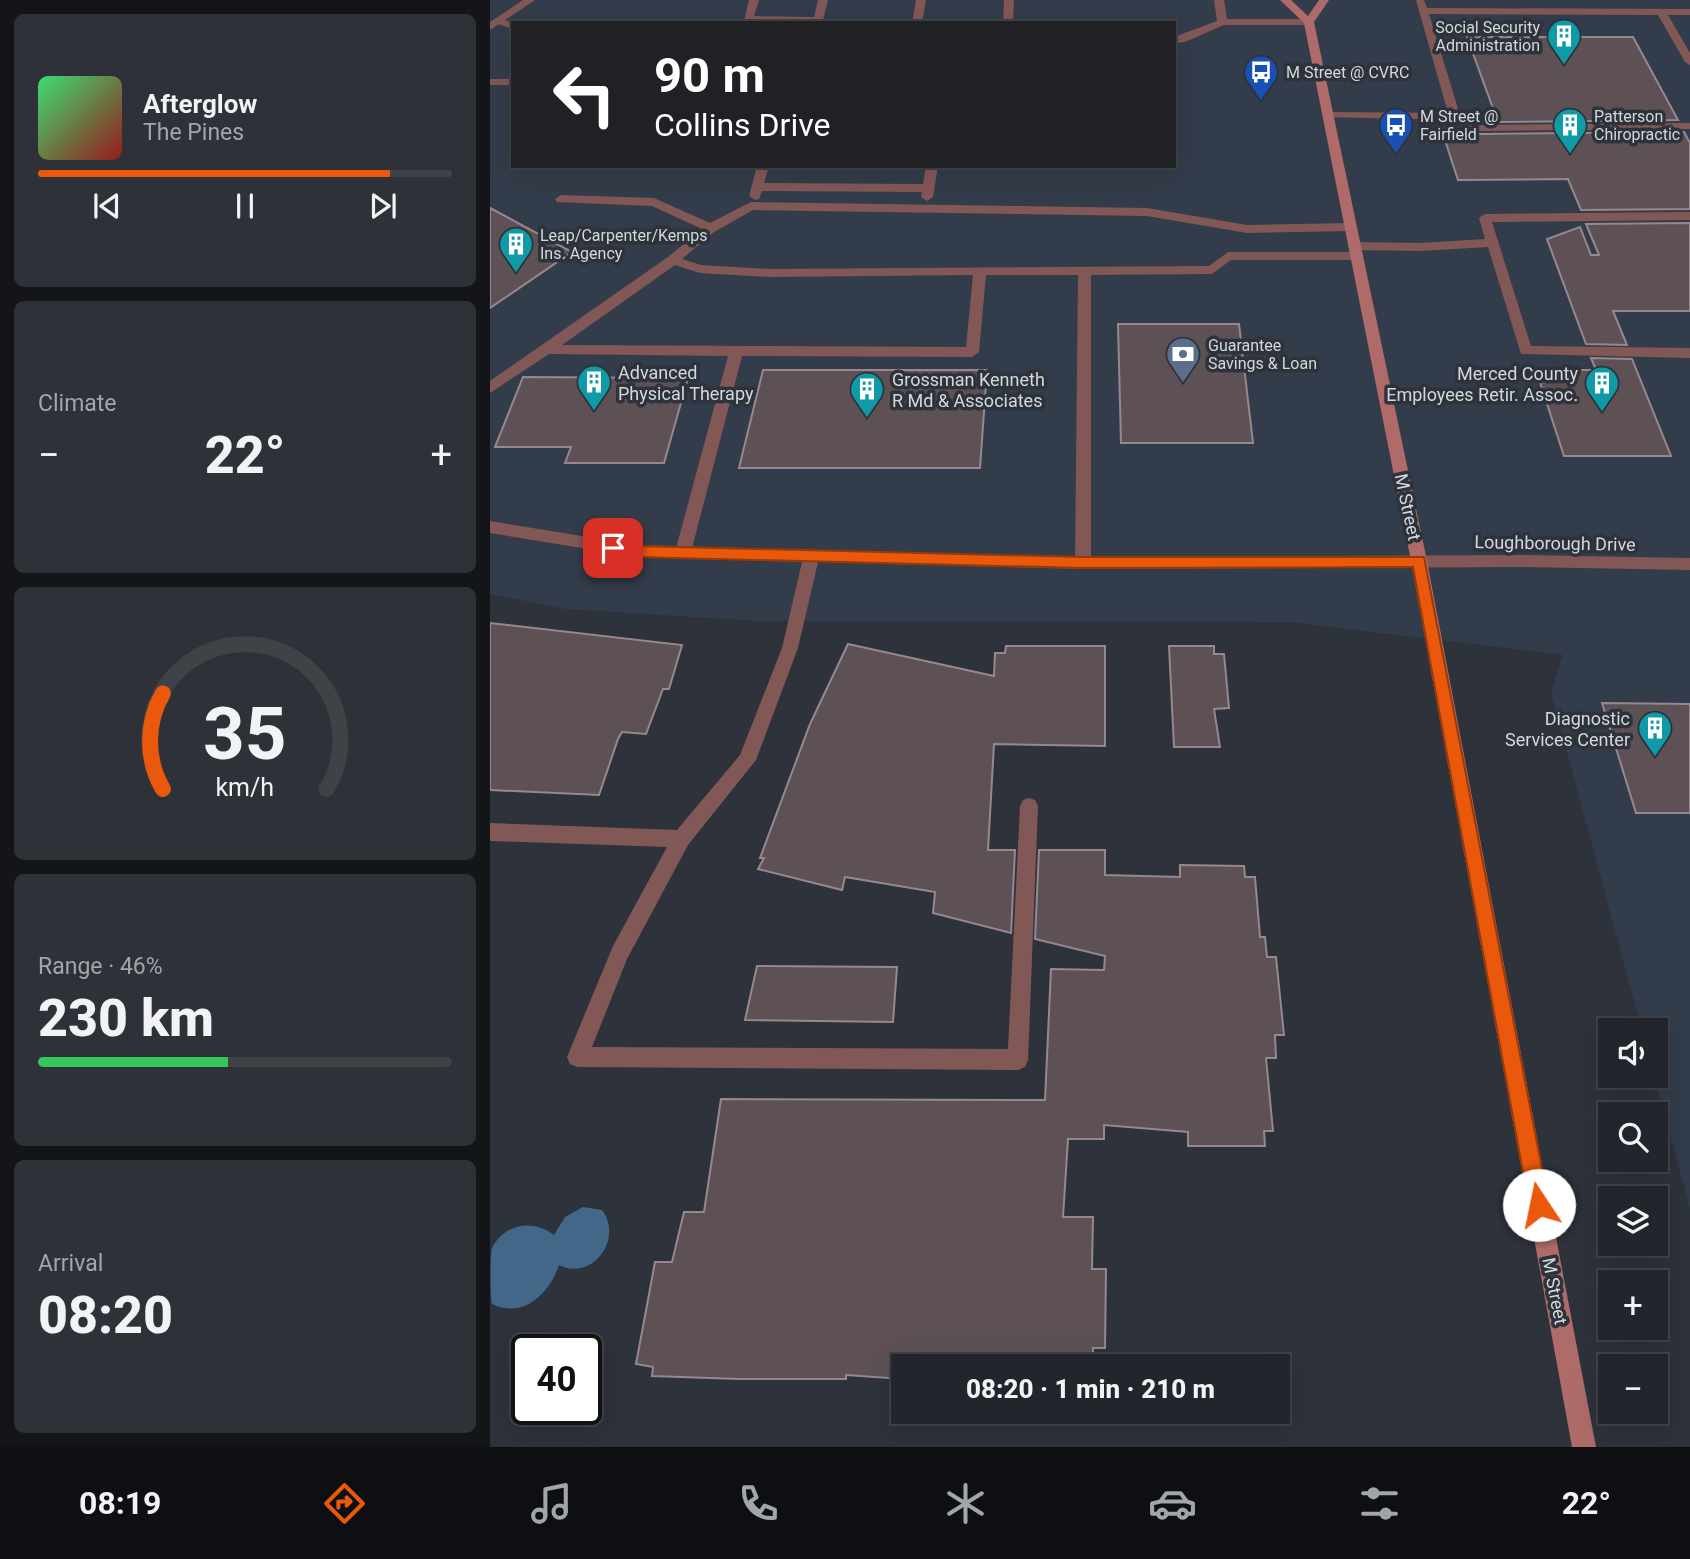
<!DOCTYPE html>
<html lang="en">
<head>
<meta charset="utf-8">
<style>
	body { margin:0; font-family:Roboto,sans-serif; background:#2e3238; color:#f1f3f6; height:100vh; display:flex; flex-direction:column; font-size:26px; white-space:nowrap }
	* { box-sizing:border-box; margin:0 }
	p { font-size:23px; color:#a2a5a9 }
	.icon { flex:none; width:38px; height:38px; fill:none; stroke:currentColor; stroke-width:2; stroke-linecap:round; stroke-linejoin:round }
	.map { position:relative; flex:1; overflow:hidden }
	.side { display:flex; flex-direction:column; gap:14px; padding:14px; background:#131518; width:490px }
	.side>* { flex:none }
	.top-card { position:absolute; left:21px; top:21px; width:665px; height:147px; border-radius:0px; box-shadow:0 7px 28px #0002,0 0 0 2px #3f4348; background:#202124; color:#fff; overflow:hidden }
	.tools { position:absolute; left:1108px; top:1018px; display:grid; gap:14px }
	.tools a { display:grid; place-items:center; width:70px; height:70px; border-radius:0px; background:#22262c; box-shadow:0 7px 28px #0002,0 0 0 2px #3f4348; font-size:35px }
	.speed { position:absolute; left:21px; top:1334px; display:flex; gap:14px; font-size:35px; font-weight:700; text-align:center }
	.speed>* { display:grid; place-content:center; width:91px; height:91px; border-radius:50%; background:#22262c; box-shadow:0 7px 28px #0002,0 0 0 2px #3f4348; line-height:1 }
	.speed .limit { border:4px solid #111; border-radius:10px; background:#fff; color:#111 }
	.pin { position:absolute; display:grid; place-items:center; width:60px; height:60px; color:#fff; margin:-30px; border-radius:14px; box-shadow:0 4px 10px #0006 }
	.me { position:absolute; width:77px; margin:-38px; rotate:349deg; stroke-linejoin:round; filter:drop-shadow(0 0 5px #0008) }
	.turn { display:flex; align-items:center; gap:24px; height:147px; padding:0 28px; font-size:32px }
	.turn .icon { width:91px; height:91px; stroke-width:2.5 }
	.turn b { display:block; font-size:49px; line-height:60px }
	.big { font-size:52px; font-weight:800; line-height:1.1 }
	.side .tile { flex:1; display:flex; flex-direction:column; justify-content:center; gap:10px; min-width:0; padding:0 24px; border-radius:10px; background:#2e3238 }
	.side .dial { align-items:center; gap:0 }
	.dial svg { height:182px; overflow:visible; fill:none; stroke:#3f4348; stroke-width:7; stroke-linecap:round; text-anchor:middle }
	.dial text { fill:#f1f3f6; stroke:none }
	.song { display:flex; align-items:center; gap:21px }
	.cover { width:84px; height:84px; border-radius:10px; background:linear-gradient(135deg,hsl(140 70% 55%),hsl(0 70% 35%)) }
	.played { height:7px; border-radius:4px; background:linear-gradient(90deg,#ea580c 85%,#3f4348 85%) }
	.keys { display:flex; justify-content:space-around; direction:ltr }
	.heat { display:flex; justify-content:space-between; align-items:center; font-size:38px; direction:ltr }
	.charge { height:10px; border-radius:5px; background:linear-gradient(90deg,#34c759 46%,#3f4348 0) }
	.trip { position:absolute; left:401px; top:1354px; width:399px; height:70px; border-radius:0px; background:#22262c; box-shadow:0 7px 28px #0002,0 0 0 2px #3f4348; font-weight:800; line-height:70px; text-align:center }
	.dock { display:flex; height:112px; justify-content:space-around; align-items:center; background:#0e0f12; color:#a2a5a9 }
	.dock .icon { width:49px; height:49px }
	.dock .current { color:#ea580c }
	.dock b { font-size:32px; color:#f1f3f6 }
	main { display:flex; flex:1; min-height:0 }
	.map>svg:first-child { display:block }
	.built { fill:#333c4a; fill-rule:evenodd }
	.water { fill:#436788 }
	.building { fill:#5d5156; stroke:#96888e; stroke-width:2 }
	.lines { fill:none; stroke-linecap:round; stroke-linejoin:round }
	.lane { fill:#825857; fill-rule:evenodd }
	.street { fill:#825857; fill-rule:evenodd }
	.secondary { fill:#ae6b6a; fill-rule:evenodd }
	.route { fill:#ea580c; stroke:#983908; stroke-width:2 }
	.labels { text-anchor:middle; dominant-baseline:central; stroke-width:7; stroke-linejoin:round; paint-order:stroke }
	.far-poi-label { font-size:16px; fill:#d4d8dd; stroke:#2d323b; text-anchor:start }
	.poi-label { font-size:18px; fill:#d4d8dd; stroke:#2d323b; text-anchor:start }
	.street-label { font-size:18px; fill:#d4d8dd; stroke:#2d323b }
</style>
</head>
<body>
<main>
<section class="side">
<div class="tile">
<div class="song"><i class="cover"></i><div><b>Afterglow</b><p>The Pines</p></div></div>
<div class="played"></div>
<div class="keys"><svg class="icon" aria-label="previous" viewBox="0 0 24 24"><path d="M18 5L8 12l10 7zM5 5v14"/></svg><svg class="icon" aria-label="pause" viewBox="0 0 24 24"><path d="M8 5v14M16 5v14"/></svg><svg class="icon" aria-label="next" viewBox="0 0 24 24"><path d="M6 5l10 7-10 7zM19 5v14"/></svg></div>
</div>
<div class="tile"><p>Climate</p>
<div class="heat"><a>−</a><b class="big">22°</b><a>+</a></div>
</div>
<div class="tile dial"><svg viewBox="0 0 100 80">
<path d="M14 69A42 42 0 1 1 86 69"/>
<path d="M14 69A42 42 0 0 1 14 27" stroke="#ea580c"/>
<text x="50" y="56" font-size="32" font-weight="700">35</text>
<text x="50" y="72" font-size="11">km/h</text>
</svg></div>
<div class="tile"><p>Range · 46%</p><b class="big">230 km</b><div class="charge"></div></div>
<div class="tile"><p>Arrival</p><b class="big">08:20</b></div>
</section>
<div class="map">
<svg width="1200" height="1447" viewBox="0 0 1200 1447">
	<rect width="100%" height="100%" fill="#2d323b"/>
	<path class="built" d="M0 0H1200V1209L1164 1076 1166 1031H1152L1061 692 1073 655 799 622 267 621 75 609 0 594ZM23 23H684V166H23Z"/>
	<path class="water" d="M93 1207 112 1210C134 1239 102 1282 69 1265 59 1294 34 1319 2 1304 0 1295 0 1257 2 1248 15 1223 43 1219 64 1235L75 1217Z"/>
	<g class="building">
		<polygon points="977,37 1143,37 1188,120 1008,122"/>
		<polygon points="952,131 990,134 1194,132 1200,143 1200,209 1091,210 1078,179 968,180"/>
		<polygon points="0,208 82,252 0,308"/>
		<polygon points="1200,223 1200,311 1123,311 1137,345 1096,344 1057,239 1090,227 1101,255 1109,255 1096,224"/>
		<polygon points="628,324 749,324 763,443 631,443"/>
		<polygon points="1101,358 1142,359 1181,456 1074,456 1046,370 1106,370"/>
		<polygon points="273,370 497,370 490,468 249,468"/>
		<polygon points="33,377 198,378 174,463 75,463 81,447 5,447"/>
		<polygon points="0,623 192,645 179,689 173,689 156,734 132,732 128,739 109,795 0,790"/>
		<polygon points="358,644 504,676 505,653 515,653 516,646 615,646 615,746 504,744 498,850 525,850 521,933 443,913 445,892 355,877 352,890 268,869 274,858 270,858 320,724"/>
		<polygon points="679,646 724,646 724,654 734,654 739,708 724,709 730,747 684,747"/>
		<polygon points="1112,703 1200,704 1200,813 1146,813"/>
		<polygon points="549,850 615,850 615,875 690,877 690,865 754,866 755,877 765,877 770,937 775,937 777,957 786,957 794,1035 785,1035 786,1058 776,1058 783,1131 774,1131 775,1146 698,1146 698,1132 614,1125 614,1139 578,1139 573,1217 603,1217 602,1269 616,1269 615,1348 603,1348 603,1367 413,1367 413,1379 356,1375 356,1379 249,1379 162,1376 163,1367 146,1364 165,1262 182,1262 194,1212 214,1212 231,1099 555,1100 561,969 614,970 615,956 545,939"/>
		<polygon points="267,966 407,967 403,1022 255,1020"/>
	</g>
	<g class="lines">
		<g class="lane">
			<polygon points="259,0 269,0 264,16 324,17 328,0 338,0 333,20 329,23 254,21"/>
			<polygon points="426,0 436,0 432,23 422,23"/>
			<polygon points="514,0 524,0 523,23 513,23"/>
			<polygon points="724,0 734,0 737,19 819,19 824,22 819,25 734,25 695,42 684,43 684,37 727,21"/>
			<polygon points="926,0 934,0 937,8 1200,9 1200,15 1178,15 1200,53 1200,65 1195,62 1168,15 939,14 970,115 992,125 1200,123 1200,129 990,131 963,120 834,117 834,113 838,112 958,113"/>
			<polygon points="9,18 24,23 23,29 5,23 4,21"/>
			<rect x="0" y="79" width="23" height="6"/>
			<polygon points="267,166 279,166 274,183 433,184 436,166 448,166 443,197 437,201 431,197 432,192 272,191 269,199 265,200 259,196"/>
			<path d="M71 195 164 198 220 223 261 202 657 208 757 225 861 223 867 227 861 231 757 233 657 216 263 210 224 232 192 259 211 265 280 269 719 266 738 252H866L872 256 866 260H741L722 274 601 275V563L599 567H587L585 563 588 275H496L489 352 482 357 252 356 201 552 193 558 185 552 238 356 59 354 0 393V381L178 257 212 229 162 206 67 202 65 199ZM185 265 210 273 280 277 483 275 476 347 72 345Z"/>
			<polygon points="1200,212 1200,220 1002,222 1041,346 1200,348 1200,358 1031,354 998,247 930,251 864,250 858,246 864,242 930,243 995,239 989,218 995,214"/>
		</g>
		<g class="street">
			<polygon points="33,0 45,0 0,30 0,22"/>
			<polygon points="0,521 147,545 593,557 1032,555 1200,558 1200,570 1032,567 593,569 328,562 308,648 266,760 198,845 137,959 102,1047 518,1049 530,806 533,800 539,798 545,800 548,806 538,1060 535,1067 528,1070 87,1067 80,1064 77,1057 123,946 177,847 0,841 0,823 187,830 250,755 292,648 312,562 147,557 0,533"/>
		</g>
		<polygon class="secondary" points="790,0 801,0 818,16 829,0 839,0 824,22 937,561 1106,1447 1082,1447 921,561 814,23"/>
	</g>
	<polygon class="route" points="123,542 147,546 593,557 934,557 1059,1205 1056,1213 1049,1216 1042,1213 1039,1205 923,567 593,568 147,557 118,552 116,548"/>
	<defs>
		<g id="building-pin" transform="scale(1.75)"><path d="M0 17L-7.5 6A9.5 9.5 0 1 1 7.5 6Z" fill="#0f9aa8" stroke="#2d323b"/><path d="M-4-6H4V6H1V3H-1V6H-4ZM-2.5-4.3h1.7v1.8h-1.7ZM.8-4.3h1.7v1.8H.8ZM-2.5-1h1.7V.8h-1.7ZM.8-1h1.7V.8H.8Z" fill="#fff"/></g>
		<g id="bus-pin" transform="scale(1.75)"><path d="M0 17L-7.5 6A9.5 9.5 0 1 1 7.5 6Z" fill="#1a4fb4" stroke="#2d323b"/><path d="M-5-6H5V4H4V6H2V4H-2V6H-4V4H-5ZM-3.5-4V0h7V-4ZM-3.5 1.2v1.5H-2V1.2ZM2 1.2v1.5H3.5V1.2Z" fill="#fff"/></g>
		<g id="bank-pin" transform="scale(1.75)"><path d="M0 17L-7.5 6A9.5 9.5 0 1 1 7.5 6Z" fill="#5c6f8a" stroke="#2d323b"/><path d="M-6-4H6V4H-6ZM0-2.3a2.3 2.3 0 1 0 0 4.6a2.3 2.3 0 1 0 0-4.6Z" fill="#fff"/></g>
	</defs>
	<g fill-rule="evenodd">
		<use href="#building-pin" x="1074" y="36"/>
		<use href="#bus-pin" x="771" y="72"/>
		<use href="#bus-pin" x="906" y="125"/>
		<use href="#building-pin" x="1080" y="125"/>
		<use href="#building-pin" x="26" y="244"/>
		<use href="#bank-pin" x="693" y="354"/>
		<use href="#building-pin" x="104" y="382"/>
		<use href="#building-pin" x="1112" y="383"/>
		<use href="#building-pin" x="377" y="389"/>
		<use href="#building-pin" x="1165" y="728"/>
	</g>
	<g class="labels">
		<g class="far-poi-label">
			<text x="1050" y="27" text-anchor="end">Social Security<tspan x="1050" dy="18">Administration</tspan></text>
			<text x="796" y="72">M Street @ CVRC</text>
			<text x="930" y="116">M Street @<tspan x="930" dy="18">Fairfield</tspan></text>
			<text x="1104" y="116">Patterson<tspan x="1104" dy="18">Chiropractic</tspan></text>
			<text x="50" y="235">Leap/Carpenter/Kemps<tspan x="50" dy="18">Ins. Agency</tspan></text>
			<text x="718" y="345">Guarantee<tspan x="718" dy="18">Savings &amp; Loan</tspan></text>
		</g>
		<g class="poi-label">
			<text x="128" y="372">Advanced<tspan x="128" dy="21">Physical Therapy</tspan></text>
			<text x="1088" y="373" text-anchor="end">Merced County<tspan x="1088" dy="21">Employees Retir. Assoc.</tspan></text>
			<text x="402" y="379">Grossman Kenneth<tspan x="402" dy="21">R Md &amp; Associates</tspan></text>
			<text x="1140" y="718" text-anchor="end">Diagnostic<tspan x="1140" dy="21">Services Center</tspan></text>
		</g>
		<g class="street-label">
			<text transform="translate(918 507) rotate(78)">M Street</text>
			<text transform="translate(1065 543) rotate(1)">Loughborough Drive</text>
			<text transform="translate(1065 1291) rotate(79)">M Street</text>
		</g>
	</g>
</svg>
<div class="tools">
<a><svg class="icon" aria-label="sound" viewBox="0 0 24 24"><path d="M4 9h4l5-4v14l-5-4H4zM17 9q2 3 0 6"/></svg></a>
<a><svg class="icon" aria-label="search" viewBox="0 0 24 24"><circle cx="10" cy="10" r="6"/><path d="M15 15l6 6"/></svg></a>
<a><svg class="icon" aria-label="layers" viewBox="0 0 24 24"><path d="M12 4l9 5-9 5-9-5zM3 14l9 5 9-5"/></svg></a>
<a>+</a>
<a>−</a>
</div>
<div class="speed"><div class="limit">40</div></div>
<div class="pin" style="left:123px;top:548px;background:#d93025"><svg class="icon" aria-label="arrive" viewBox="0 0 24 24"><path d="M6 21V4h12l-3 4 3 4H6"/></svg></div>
<svg class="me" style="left:1049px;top:1205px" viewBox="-20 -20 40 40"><circle r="19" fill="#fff"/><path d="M0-13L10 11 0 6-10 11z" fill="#ea580c"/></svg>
<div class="trip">08:20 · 1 min · 210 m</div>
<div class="top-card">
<div class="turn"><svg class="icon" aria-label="left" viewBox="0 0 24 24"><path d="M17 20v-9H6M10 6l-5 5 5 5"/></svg><div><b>90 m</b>Collins Drive</div></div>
</div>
</div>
</main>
<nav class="dock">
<b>08:19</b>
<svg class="icon current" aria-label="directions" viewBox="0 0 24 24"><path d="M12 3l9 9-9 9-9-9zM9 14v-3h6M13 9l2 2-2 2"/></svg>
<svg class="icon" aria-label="music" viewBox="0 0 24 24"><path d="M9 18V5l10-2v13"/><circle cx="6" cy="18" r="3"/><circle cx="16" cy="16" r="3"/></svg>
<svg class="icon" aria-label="phone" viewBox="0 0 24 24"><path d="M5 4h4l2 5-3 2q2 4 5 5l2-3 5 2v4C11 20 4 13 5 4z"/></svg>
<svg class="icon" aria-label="climate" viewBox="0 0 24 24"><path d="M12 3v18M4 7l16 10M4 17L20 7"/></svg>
<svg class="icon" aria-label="car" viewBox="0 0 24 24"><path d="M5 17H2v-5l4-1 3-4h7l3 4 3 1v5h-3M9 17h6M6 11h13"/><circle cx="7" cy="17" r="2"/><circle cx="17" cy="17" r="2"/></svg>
<svg class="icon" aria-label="filters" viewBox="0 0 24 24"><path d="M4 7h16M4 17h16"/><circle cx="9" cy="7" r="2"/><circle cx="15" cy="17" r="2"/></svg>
<b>22°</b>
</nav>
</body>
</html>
